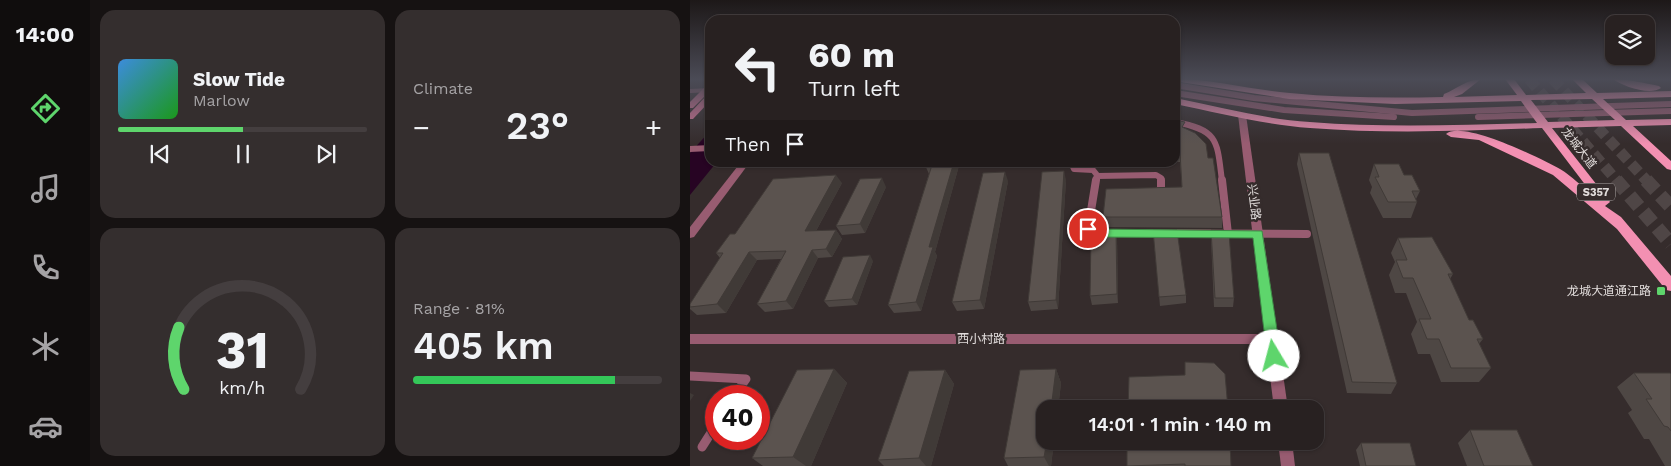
<!DOCTYPE html>
<html lang="en">
<head>
<meta charset="utf-8">
<style>
	body { margin:0; font-family:"Work Sans","Noto Sans SC",sans-serif; background:#342e2e; color:#f1f3f6; height:100vh; display:flex; flex-direction:column; font-size:19px; white-space:nowrap }
	* { box-sizing:border-box; margin:0 }
	p { font-size:16px; color:#a5a3a5 }
	.icon { flex:none; width:28px; height:28px; fill:none; stroke:currentColor; stroke-width:2; stroke-linecap:round; stroke-linejoin:round }
	.map { position:relative; flex:1; overflow:hidden }
	.sheet { display:flex; flex-direction:column; gap:10px; padding:10px; background:#161212; width:600px }
	.sheet>* { flex:none }
	.top-card { position:absolute; left:15px; top:15px; width:475px; height:152px; border-radius:15px; box-shadow:0 1px 4px #0004,0 0 0 1px #443e3f; background:#282121; color:#f1f3f6; overflow:hidden }
	.buttons { position:absolute; left:915px; top:15px; display:grid; gap:10px }
	.buttons a { display:grid; place-items:center; width:50px; height:50px; border-radius:10px; background:#282121; box-shadow:0 1px 4px #0004,0 0 0 1px #443e3f; font-size:25px }
	.speed { position:absolute; left:15px; top:385px; display:flex; gap:10px; font-size:25px; font-weight:700; text-align:center }
	.speed>* { display:grid; place-content:center; width:65px; height:65px; border-radius:50%; background:#282121; box-shadow:0 1px 4px #0004,0 0 0 1px #443e3f; line-height:1 }
	.speed .limit { border:8px solid #d22; background:#fff; color:#111 }
	.pin { position:absolute; display:grid; place-items:center; width:42px; height:42px; color:#fff; margin:-21px; border:2px solid #fff; border-radius:50%; box-shadow:0 1px 5px #0007 }
	.me { position:absolute; width:55px; margin:-28px; rotate:352deg; stroke-linejoin:round; filter:drop-shadow(0 0 4px #0008) }
	.turn { display:flex; align-items:center; gap:18px; height:105px; padding:0 20px; font-size:22px }
	.turn .icon { width:65px; height:65px; stroke-width:2.5 }
	.turn b { display:block; font-size:35px; line-height:42px }
	.then { display:flex; align-items:center; height:48px; padding:0 20px; background:#0003; gap:10px; font-size:19px }
	.big { font-size:38px; font-weight:600; line-height:1.1 }
	.sheet .card { flex:1; display:flex; flex-direction:column; justify-content:center; gap:8px; min-width:0; padding:0 18px; border-radius:15px; background:#342e2e }
	.sheet .dial { align-items:center; gap:0 }
	.dial svg { height:130px; overflow:visible; fill:none; stroke:#443e3f; stroke-width:7; stroke-linecap:round; text-anchor:middle }
	.dial text { fill:#f1f3f6; stroke:none }
	.song { display:flex; align-items:center; gap:15px }
	.cover { width:60px; height:60px; border-radius:8px; background:linear-gradient(135deg,hsl(210 70% 55%),hsl(120 70% 35%)) }
	.played { height:5px; border-radius:2px; background:linear-gradient(90deg,#5ed56c 50%,#443e3f 50%) }
	.keys { display:flex; justify-content:space-around; direction:ltr }
	.heat { display:flex; justify-content:space-between; align-items:center; font-size:28px; direction:ltr }
	.charge { height:8px; border-radius:4px; background:linear-gradient(90deg,#34c759 81%,#443e3f 0) }
	.sheet .tiles { flex:1; display:grid; gap:10px; grid-template-columns:repeat(2,1fr) }
	.trip { position:absolute; left:346px; top:400px; width:288px; height:50px; border-radius:15px; background:#282121; box-shadow:0 1px 4px #0004,0 0 0 1px #443e3f; font-weight:600; line-height:50px; text-align:center }
	main { display:flex; flex:1; min-height:0 }
	.tab-bar { display:flex; flex-direction:column; width:90px; justify-content:space-around; align-items:center; background:#100d0d; color:#a5a3a5 }
	.tab-bar .icon { width:35px; height:35px }
	.tab-bar .current { color:#5ed56c }
	.tab-bar b { font-size:22px; color:#f1f3f6 }
	.map>svg:first-child { display:block }
	.water { fill:#270423 }
	.lines { fill:none; stroke-linecap:round; stroke-linejoin:round }
	.trunk-tunnel-far1 { stroke:#4f4646; stroke-width:11; stroke-dasharray:11 5.5; stroke-linecap:butt }
	.trunk-tunnel { stroke:#4f4646; stroke-width:14; stroke-dasharray:14 7; stroke-linecap:butt }
	.service-far2 { stroke:#985c71; stroke-width:6 }
	.service-far1 { stroke:#985c71; stroke-width:8 }
	.service { stroke:#985c71; stroke-width:9 }
	.minor { fill:#985c71; fill-rule:evenodd }
	.tertiary { fill:#985c71; fill-rule:evenodd }
	.secondary { fill:#d37496; fill-rule:evenodd }
	.primary { fill:#f390b2; fill-rule:evenodd }
	.wall { fill:#4e4744 }
	.shaded-wall { fill:#403a37 }
	.building { fill:#5b534f; stroke:#403a37 }
	.route { fill:#5ed56c; stroke:#3d8a46 }
	.poi-dot { fill:#5ed56c; stroke:#352c2c; stroke-width:2 }
	.labels { text-anchor:middle; dominant-baseline:central; stroke-width:5; stroke-linejoin:round; paint-order:stroke }
	.shield { fill:#352c2c; stroke:#ada7a6; stroke-width:1 }
	.shield-label { font-size:11px; font-weight:bold; fill:#e1dcdb }
	.street-label { font-size:12px; fill:#e1dcdb; stroke:#352c2c }
	.poi-label { font-size:12px; fill:#e1dcdb; stroke:#352c2c; text-anchor:end }
</style>
</head>
<body>
<main>
<nav class="tab-bar">
<b>14:00</b>
<svg class="icon current" aria-label="directions" viewBox="0 0 24 24"><path d="M12 3l9 9-9 9-9-9zM9 14v-3h6M13 9l2 2-2 2"/></svg>
<svg class="icon" aria-label="music" viewBox="0 0 24 24"><path d="M9 18V5l10-2v13"/><circle cx="6" cy="18" r="3"/><circle cx="16" cy="16" r="3"/></svg>
<svg class="icon" aria-label="phone" viewBox="0 0 24 24"><path d="M5 4h4l2 5-3 2q2 4 5 5l2-3 5 2v4C11 20 4 13 5 4z"/></svg>
<svg class="icon" aria-label="climate" viewBox="0 0 24 24"><path d="M12 3v18M4 7l16 10M4 17L20 7"/></svg>
<svg class="icon" aria-label="car" viewBox="0 0 24 24"><path d="M5 17H2v-5l4-1 3-4h7l3 4 3 1v5h-3M9 17h6M6 11h13"/><circle cx="7" cy="17" r="2"/><circle cx="17" cy="17" r="2"/></svg>
</nav>
<section class="sheet">
<div class="tiles">
<div class="card">
<div class="song"><i class="cover"></i><div><b>Slow Tide</b><p>Marlow</p></div></div>
<div class="played"></div>
<div class="keys"><svg class="icon" aria-label="previous" viewBox="0 0 24 24"><path d="M18 5L8 12l10 7zM5 5v14"/></svg><svg class="icon" aria-label="pause" viewBox="0 0 24 24"><path d="M8 5v14M16 5v14"/></svg><svg class="icon" aria-label="next" viewBox="0 0 24 24"><path d="M6 5l10 7-10 7zM19 5v14"/></svg></div>
</div>
<div class="card"><p>Climate</p>
<div class="heat"><a>−</a><b class="big">23°</b><a>+</a></div>
</div>
<div class="card dial"><svg viewBox="0 0 100 80">
<path d="M14 69A42 42 0 1 1 86 69"/>
<path d="M14 69A42 42 0 0 1 11 31" stroke="#5ed56c"/>
<text x="50" y="56" font-size="32" font-weight="700">31</text>
<text x="50" y="72" font-size="11">km/h</text>
</svg></div>
<div class="card"><p>Range · 81%</p><b class="big">405 km</b><div class="charge"></div></div>
</div>
</section>
<div class="map">
<svg width="981" height="466" viewBox="0 0 981 466">
	<rect width="100%" height="100%" fill="#352c2c"/>
	<polygon class="water" points="20,131 20,162 26,163 0,195 0,153"/>
	<g class="lines">
		<g class="trunk-tunnel-far1">
			<polyline points="839,79 927,181"/>
			<polyline points="863,79 957,181"/>
		</g>
		<g class="trunk-tunnel">
			<polyline points="926,180 981,244"/>
			<polyline points="956,180 981,207"/>
		</g>
		<g class="service-far2">
			<polyline points="485,85 564,98 722,113 981,104"/>
			<polyline points="485,93 594,110 704,117"/>
			<polyline points="788,117 981,111"/>
			<path d="M485 122C529 130 527 141 532 181"/>
			<polyline points="381,162 384,169 403,170 407,175 406,181"/>
			<polyline points="407,176 466,175 471,178 471,181"/>
		</g>
		<g class="service-far1">
			<polyline points="406,180 398,229 404,233 617,234"/>
			<polyline points="532,180 538,234"/>
			<polyline points="463,193 471,190 471,180"/>
		</g>
		<g class="service">
			<polyline points="0,376 56,379 44,396"/>
			<polyline points="12,447 26,425"/>
		</g>
		<g class="minor">
			<polygon points="20,88 20,92 0,93 0,89"/>
			<polygon points="20,145 20,151 0,152 0,146"/>
			<polygon points="51,162 60,162 4,237 0,238 0,227"/>
			<polygon points="0,334 582,334 586,335 588,339 586,343 582,344 0,344"/>
		</g>
		<g class="tertiary">
			<polygon points="549,113 555,113 556,115 598,409 584,409 548,115"/>
			<polygon points="588,441 602,441 605,466 591,466"/>
		</g>
		<g class="secondary">
			<polygon points="17,85 20,85 20,91 3,108 0,108 0,102"/>
			<polygon points="17,95 20,95 20,101 3,119 0,119 0,113"/>
		</g>
		<g class="primary">
			<path d="M486 79C524 79 561 90 600 93 650 98 702 98 753 97L754 94C767 89 777 79 791 79L772 94 764 97 827 95 815 79H824L836 95 896 93 882 79H892L907 93 981 91V97L913 99 936 120 981 119V125L943 126 981 161V170L977 169 931 126 862 128 918 199 920 202 915 206 931 217 981 276V291L976 290 927 229 863 175 789 140 761 137 756 134C772 119 852 159 870 169 882 176 892 187 903 195L852 128C775 131 697 134 620 128 575 125 529 113 485 104V98C529 107 574 119 620 122 694 128 773 125 847 123L831 101 705 104 599 99 490 82ZM902 99 925 120 858 122 841 100Z"/>
			<path d="M923 79C938 79 954 83 969 86L971 88C960 96 932 86 923 79Z"/>
		</g>
	</g>
	<g class="wall">
		<polygon points="485,120 494,128 518,158 532,217 532,228 415,227 413,217 492,188 490,162 485,162"/>
		<polygon points="609,153 707,383 701,394 657,393 607,164"/>
		<polygon points="157,162 184,162 158,164"/>
		<polygon points="270,162 245,252 247,256 231,311 204,313 198,305 239,174 235,165"/>
		<polygon points="320,162 347,162 346,165 321,167"/>
		<polygon points="409,162 481,162 410,164"/>
		<polygon points="684,164 714,175 730,191 726,199 727,202 721,218 693,218 680,193 682,187 679,180"/>
		<polygon points="376,180 368,309 341,311 338,302"/>
		<polygon points="318,181 294,309 267,311 262,302"/>
		<polygon points="152,183 126,231 146,230 152,239 142,257 128,258 103,309 75,312 67,304 91,259 67,260 36,313 7,315 0,309 0,304 30,258 26,253 45,234"/>
		<polygon points="196,187 175,233 152,235 146,226"/>
		<polygon points="426,230 427,239 428,303 402,305 400,296 411,236"/>
		<polygon points="463,230 496,295 496,303 470,306"/>
		<polygon points="521,230 544,298 543,307 524,307 521,239"/>
		<polygon points="708,238 763,274 760,279 779,320 793,339 789,344 801,368 789,382 751,382 740,354 728,354 721,334 727,322 716,293 705,293 699,275 705,262 701,253"/>
		<polygon points="183,261 167,305 139,307 134,301"/>
		<polygon points="144,369 157,383 121,466 73,466 62,458"/>
		<polygon points="366,369 371,383 368,409 355,409 355,441 364,441 361,466 318,466 314,458"/>
		<polygon points="255,370 264,384 241,466 194,466 188,460"/>
		<polygon points="944,373 981,374 981,466 975,466 959,439 954,439 938,413 942,410 927,387"/>
		<polygon points="780,430 843,466 777,466 768,443"/>
		<polygon points="437,441 541,466 437,466"/>
		<polygon points="671,443 726,466 670,466 666,450"/>
	</g>
	<g class="shaded-wall">
		<polygon points="264,162 270,162 245,252 247,256 231,311 226,302 239,247"/>
		<polygon points="374,171 376,180 368,309 366,300"/>
		<polygon points="315,172 318,181 294,309 290,300"/>
		<polygon points="146,175 152,183 121,240 115,231"/>
		<polygon points="192,178 196,187 175,233 170,224"/>
		<polygon points="146,230 152,239 142,257 136,249"/>
		<polygon points="426,230 427,239 428,303 427,294"/>
		<polygon points="122,250 128,258 103,309 96,301"/>
		<polygon points="59,252 67,260 36,313 27,304"/>
		<polygon points="180,255 183,261 167,305 162,299"/>
		<polygon points="144,369 157,383 121,466 116,466 103,457"/>
		<polygon points="366,369 371,383 368,409 361,409"/>
		<polygon points="255,370 264,384 241,466 236,466 229,458"/>
		<polygon points="0,393 4,395 0,401"/>
		<polygon points="357,441 364,441 361,466 359,466 354,457"/>
	</g>
	<g class="building">
		<polygon points="485,120 495,122 492,127 505,133 516,144 518,158 523,158 532,217 413,217 416,189 492,187 490,152 485,152"/>
		<polygon points="609,153 639,153 707,383 662,382"/>
		<polygon points="235,162 264,162 239,247 243,247 226,302 198,305 242,165 235,165"/>
		<polygon points="684,164 709,164 714,175 722,175 730,191 722,191 727,202 698,202 685,177 689,177"/>
		<polygon points="374,171 366,300 338,302 352,172"/>
		<polygon points="315,172 290,300 262,302 293,173"/>
		<polygon points="146,175 115,231 146,230 136,249 122,250 96,301 67,304 96,251 59,252 27,304 0,307 0,304 33,253 26,253 40,234 45,234 83,179"/>
		<polygon points="192,178 170,224 146,226 170,179"/>
		<polygon points="412,230 426,230 427,294 400,296 401,236 411,236"/>
		<polygon points="463,230 487,230 496,295 469,297"/>
		<polygon points="521,230 534,230 534,233 539,233 544,298 525,298"/>
		<polygon points="742,237 763,274 758,274 779,320 783,320 793,339 787,339 801,368 761,368 749,339 737,339 729,319 741,319 723,278 713,278 706,260 717,260 708,238"/>
		<polygon points="180,255 162,299 134,301 153,257"/>
		<polygon points="495,362 524,363 535,374 538,409 438,409 439,377 495,375"/>
		<polygon points="144,369 103,457 62,458 107,370"/>
		<polygon points="366,369 361,409 355,409 355,441 357,441 354,457 314,458 330,370"/>
		<polygon points="255,370 229,458 188,460 219,371"/>
		<polygon points="944,373 980,373 981,374 981,431 978,427 974,426 956,399 962,399"/>
		<polygon points="780,430 827,430 843,466 794,466"/>
		<polygon points="437,441 540,441 541,466 495,466 495,464 437,466"/>
		<polygon points="671,443 720,443 726,466 676,466"/>
	</g>
	<linearGradient id="sky" x2="0" y2="1"><stop stop-color="#1d1818"/><stop offset="0.55" stop-color="#4b4b56"/><stop offset="1" stop-color="#4b4b56" stop-opacity="0"/></linearGradient>
	<rect width="981" height="144" fill="url(#sky)"/>
	<polygon class="route" points="398,225 406,229 572,231 591,356 589,360 584,362 579,360 577,356 563,238 404,237 392,229"/>
	<rect class="poi-dot" x="966" y="286" width="10" height="10" rx="2.5"/>
	<g class="labels">
		<rect class="shield" x="887" y="183.5" width="38" height="17" rx="4"/>
		<g class="shield-label">
			<text x="906" y="192">S357</text>
		</g>
		<g class="street-label">
			<text transform="translate(889 148) rotate(52)">龙城大道</text>
			<text transform="translate(564 202) rotate(83)">兴业路</text>
			<text x="291" y="339">西小村路</text>
		</g>
		<g class="poi-label">
			<text x="961" y="291">龙城大道通江路</text>
		</g>
	</g>
</svg>
<div class="buttons">
<a><svg class="icon" aria-label="layers" viewBox="0 0 24 24"><path d="M12 4l9 5-9 5-9-5zM3 14l9 5 9-5"/></svg></a>
</div>
<div class="speed"><div class="limit">40</div></div>
<div class="pin" style="left:398px;top:229px;background:#d93025"><svg class="icon" aria-label="arrive" viewBox="0 0 24 24"><path d="M6 21V4h12l-3 4 3 4H6"/></svg></div>
<svg class="me" style="left:584px;top:356px" viewBox="-20 -20 40 40"><circle r="19" fill="#fff"/><path d="M0-13L10 11 0 6-10 11z" fill="#5ed56c"/></svg>
<div class="trip">14:01 · 1 min · 140 m</div>
<div class="top-card">
<div class="turn"><svg class="icon" aria-label="left" viewBox="0 0 24 24"><path d="M17 20v-9H6M10 6l-5 5 5 5"/></svg><div><b>60 m</b>Turn left</div></div>
<div class="then">Then<svg class="icon" aria-label="arrive" viewBox="0 0 24 24"><path d="M6 21V4h12l-3 4 3 4H6"/></svg></div>
</div>
</div>
</main>
</body>
</html>
